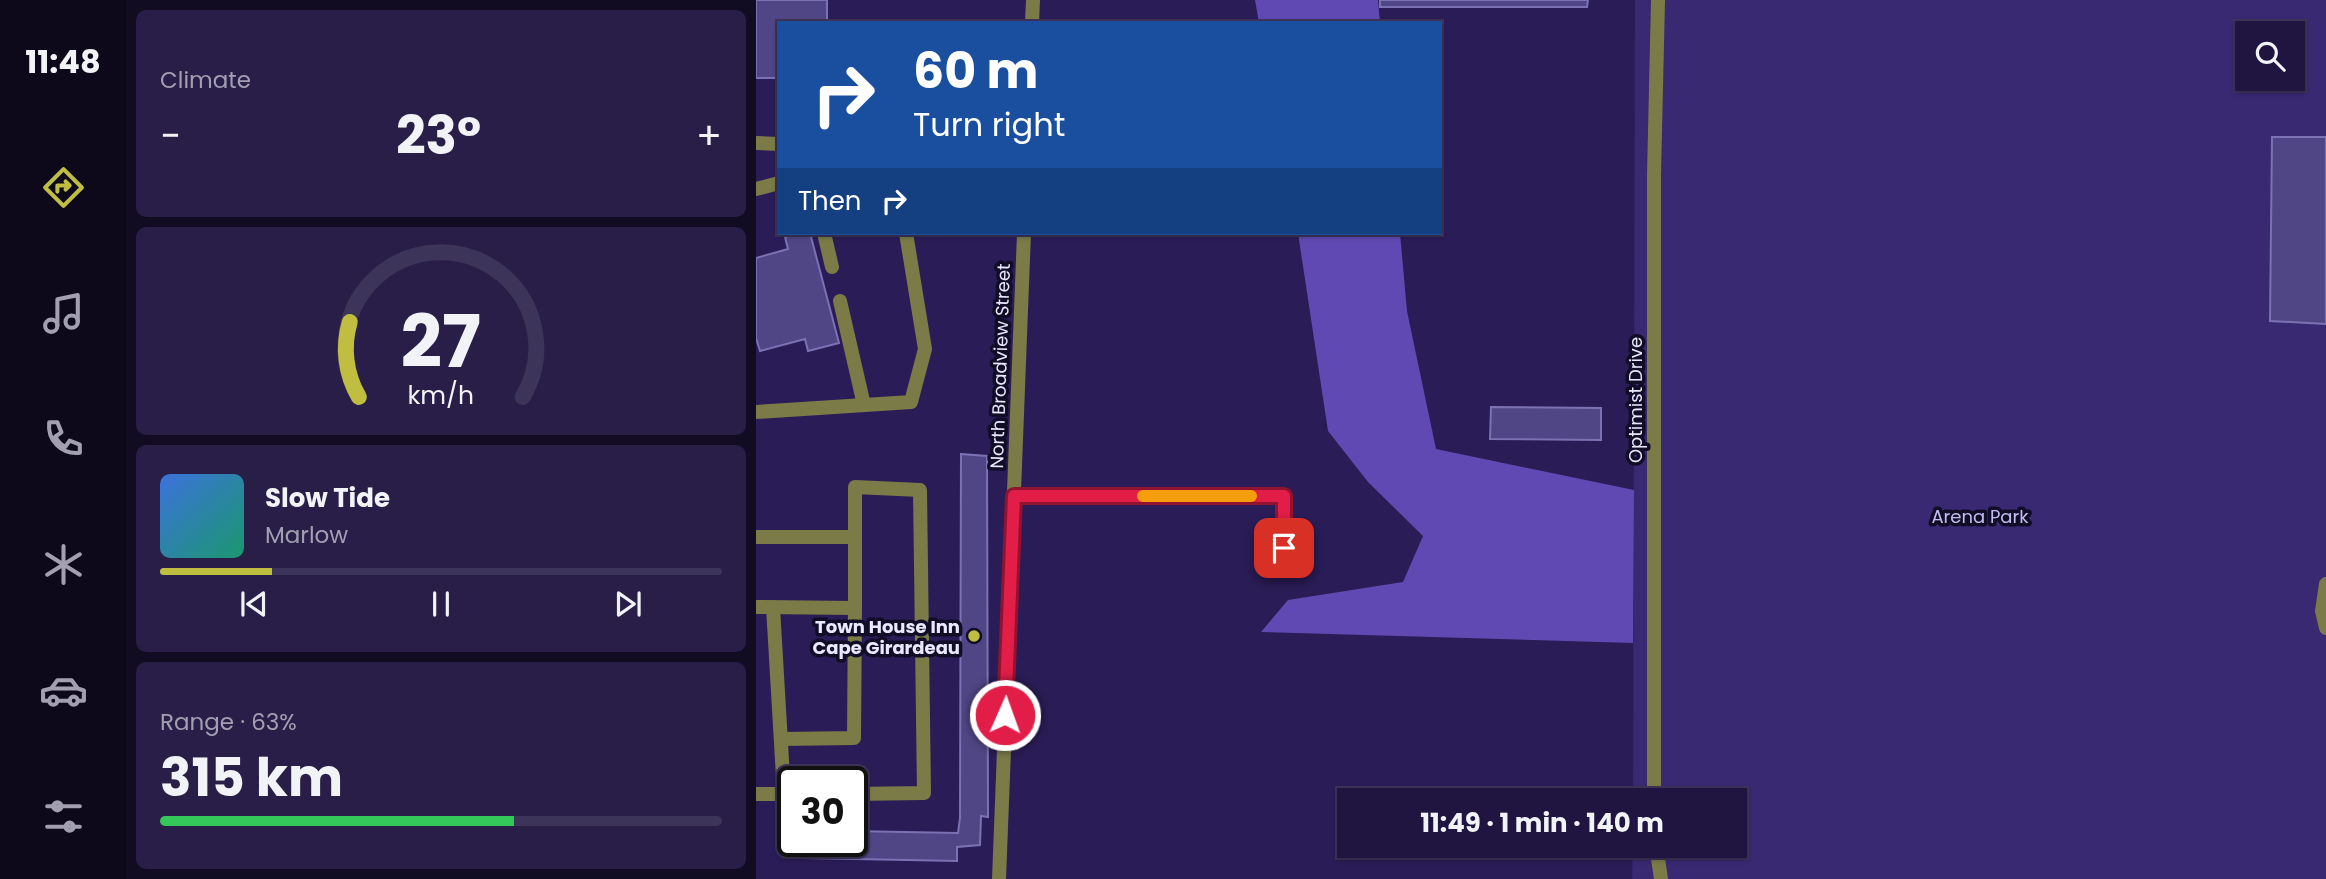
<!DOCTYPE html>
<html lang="en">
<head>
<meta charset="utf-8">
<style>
	body { margin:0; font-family:Poppins,sans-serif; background:#281e47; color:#f1f3f6; height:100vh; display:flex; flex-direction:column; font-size:26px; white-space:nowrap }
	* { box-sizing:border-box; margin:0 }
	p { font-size:23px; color:#a29fb1 }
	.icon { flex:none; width:38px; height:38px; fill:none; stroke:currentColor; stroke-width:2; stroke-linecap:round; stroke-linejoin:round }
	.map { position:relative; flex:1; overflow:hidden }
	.drawer { display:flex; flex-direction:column; gap:10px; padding:10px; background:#120c23; width:630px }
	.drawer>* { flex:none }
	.top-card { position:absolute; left:21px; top:21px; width:665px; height:214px; border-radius:0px; box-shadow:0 2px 5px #0004,0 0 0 2px #3d3459; background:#1a4fa0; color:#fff; overflow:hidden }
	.controls { position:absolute; left:1479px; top:21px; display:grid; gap:14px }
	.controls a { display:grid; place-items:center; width:70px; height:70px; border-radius:0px; background:#201540; box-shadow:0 2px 5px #0004,0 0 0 2px #3d3459; font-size:35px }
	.speed { position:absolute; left:21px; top:766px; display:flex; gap:14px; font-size:35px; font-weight:700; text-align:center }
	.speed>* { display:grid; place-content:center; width:91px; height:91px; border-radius:50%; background:#201540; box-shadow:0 2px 5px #0004,0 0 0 2px #3d3459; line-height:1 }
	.speed .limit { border:4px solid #111; border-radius:10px; background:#fff; color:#111 }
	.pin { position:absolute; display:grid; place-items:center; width:60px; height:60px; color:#fff; margin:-30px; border-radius:14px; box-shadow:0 4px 10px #0006 }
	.me { position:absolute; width:77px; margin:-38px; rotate:2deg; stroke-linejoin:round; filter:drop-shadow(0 0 5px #0008) }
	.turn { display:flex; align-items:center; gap:24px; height:147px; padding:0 21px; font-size:32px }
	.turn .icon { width:91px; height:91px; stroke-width:2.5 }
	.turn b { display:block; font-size:49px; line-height:60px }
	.then { display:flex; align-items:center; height:66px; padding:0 21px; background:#0003; gap:14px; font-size:26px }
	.big { font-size:52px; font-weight:700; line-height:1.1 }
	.drawer .widget { flex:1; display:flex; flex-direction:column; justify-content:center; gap:10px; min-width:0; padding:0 24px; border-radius:10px; background:#281e47 }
	.drawer .dial { align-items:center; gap:0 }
	.dial svg { height:182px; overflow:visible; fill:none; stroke:#3d3459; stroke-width:7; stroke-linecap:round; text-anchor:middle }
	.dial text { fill:#f1f3f6; stroke:none }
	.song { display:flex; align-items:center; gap:21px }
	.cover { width:84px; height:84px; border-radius:10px; background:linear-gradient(135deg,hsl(220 70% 55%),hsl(160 70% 35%)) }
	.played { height:7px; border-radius:4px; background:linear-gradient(90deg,#bfbe41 20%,#3d3459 20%) }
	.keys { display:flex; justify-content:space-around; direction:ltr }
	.heat { display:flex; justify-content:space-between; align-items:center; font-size:38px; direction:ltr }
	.charge { height:10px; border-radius:5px; background:linear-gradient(90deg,#34c759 63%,#3d3459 0) }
	.trip { position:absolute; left:581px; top:788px; width:410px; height:70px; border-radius:0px; background:#201540; box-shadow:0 2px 5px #0004,0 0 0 2px #3d3459; font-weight:700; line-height:70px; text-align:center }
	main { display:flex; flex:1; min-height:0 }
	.tabs { display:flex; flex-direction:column; width:126px; justify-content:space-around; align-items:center; background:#0d081a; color:#a29fb1 }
	.tabs .icon { width:49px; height:49px }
	.tabs .current { color:#bfbe41 }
	.tabs b { font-size:32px; color:#f1f3f6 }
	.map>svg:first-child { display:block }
	.green { fill:#392872; fill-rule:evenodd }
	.forest { fill:#6049b2 }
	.building { fill:#504685; stroke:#7b72b4; stroke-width:2 }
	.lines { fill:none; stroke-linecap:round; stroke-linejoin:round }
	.lane { stroke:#7a7b47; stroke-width:14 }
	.street { stroke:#7a7b47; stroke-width:14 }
	.route-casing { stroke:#92132f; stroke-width:18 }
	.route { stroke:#e11d48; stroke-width:12 }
	.slow { stroke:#f59e0b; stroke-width:12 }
	.poi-dot { fill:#bfbe41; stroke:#120d26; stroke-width:2.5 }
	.labels { text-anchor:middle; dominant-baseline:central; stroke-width:7; stroke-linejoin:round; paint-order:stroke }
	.street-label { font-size:18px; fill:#e9e8fe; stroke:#120d26 }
	.park-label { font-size:18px; fill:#c1bcf2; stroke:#120d26 }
	.poi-label { font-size:18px; font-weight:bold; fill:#e9e8fe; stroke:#120d26; text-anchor:end }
</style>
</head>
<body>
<main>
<nav class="tabs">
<b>11:48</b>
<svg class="icon current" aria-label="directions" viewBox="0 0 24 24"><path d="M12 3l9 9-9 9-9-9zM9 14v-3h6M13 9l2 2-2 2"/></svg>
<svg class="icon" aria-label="music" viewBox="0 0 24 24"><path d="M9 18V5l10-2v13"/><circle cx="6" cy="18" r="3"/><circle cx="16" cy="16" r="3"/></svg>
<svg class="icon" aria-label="phone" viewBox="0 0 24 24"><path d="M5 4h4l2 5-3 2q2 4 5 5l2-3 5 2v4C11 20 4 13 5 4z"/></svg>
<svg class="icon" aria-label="climate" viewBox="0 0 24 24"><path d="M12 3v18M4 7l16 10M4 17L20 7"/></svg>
<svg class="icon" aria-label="car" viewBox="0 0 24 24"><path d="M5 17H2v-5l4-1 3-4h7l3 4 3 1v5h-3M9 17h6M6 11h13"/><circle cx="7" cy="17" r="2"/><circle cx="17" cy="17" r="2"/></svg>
<svg class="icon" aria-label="filters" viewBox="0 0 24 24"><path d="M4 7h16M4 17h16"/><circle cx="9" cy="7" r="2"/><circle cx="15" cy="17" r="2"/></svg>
</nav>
<section class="drawer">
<div class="widget"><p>Climate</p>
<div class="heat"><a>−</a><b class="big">23°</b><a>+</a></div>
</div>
<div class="widget dial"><svg viewBox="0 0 100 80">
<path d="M14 69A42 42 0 1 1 86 69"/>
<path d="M14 69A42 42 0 0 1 10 36" stroke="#bfbe41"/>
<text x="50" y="56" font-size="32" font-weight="700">27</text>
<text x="50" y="72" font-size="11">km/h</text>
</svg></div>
<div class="widget">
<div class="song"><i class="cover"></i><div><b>Slow Tide</b><p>Marlow</p></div></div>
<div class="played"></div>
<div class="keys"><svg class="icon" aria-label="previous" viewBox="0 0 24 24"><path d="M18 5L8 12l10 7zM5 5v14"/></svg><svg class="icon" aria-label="pause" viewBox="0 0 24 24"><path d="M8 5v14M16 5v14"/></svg><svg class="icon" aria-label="next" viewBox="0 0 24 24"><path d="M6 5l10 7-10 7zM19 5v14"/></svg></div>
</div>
<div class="widget"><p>Range · 63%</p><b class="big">315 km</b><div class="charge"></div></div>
</section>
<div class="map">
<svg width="1570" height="879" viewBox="0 0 1570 879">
	<rect width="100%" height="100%" fill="#2a1c56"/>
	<path class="green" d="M879 0H1570V879H876L877 845H978V800H877ZM1491 33H1536V79H1491Z"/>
	<g class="forest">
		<polygon points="499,0 622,0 624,23 503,23"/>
		<polygon points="542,233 644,233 651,311 680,449 878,490 877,643 505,632 532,600 647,582 667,536 612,482 572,431"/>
	</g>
	<g class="building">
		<polygon points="0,0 71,0 71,23 23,23 23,78 0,78"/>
		<polygon points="624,0 832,0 831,7 624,7"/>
		<polygon points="1516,137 1570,137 1570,324 1514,321"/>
		<polygon points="47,233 54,233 83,343 52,351 49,339 4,351 0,338 0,258 32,249 29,237"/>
		<polygon points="735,407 845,408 845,440 734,439"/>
		<polygon points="205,454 231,456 232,817 225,816 224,845 201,847 201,861 48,858 50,842 96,842 96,831 202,833 204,818"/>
	</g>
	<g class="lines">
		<g class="lane">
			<polyline points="0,143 23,144"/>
			<polyline points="0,189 23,183"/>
			<polyline points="68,233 76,267"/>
			<polyline points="84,301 108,405"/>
			<polyline points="0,412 155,402 169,349 150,233"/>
			<polyline points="258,496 528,496 528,548"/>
			<polyline points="0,537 99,537"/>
			<polyline points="0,607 99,608 99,487 164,490 168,793 96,794"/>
			<polyline points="17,607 28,794"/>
			<polyline points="25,739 98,738 99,608"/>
			<polyline points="0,794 35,794"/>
		</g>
		<g class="street">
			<polyline points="276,23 277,0"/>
			<polyline points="1570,584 1566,611 1570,628"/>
			<polyline points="898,800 898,175 902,0"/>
			<polyline points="900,845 905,879"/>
			<polyline points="243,879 268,233"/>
		</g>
	</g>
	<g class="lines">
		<g class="route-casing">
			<polyline id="route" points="249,715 258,496 528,496 528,548"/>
		</g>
		<use href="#route" class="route"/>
		<polyline class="slow" points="387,496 495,496"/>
	</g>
	<circle class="poi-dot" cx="218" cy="636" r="7"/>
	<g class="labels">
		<g class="street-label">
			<text transform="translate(244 366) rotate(-88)">North Broadview Street</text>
			<text transform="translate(879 400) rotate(-90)">Optimist Drive</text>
		</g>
		<g class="park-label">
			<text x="1224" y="516">Arena Park</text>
		</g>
		<g class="poi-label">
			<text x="204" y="626">Town House Inn<tspan x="204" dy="21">Cape Girardeau</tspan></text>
		</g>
	</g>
</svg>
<div class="controls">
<a><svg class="icon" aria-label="search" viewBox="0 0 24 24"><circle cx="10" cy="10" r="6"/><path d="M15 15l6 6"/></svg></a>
</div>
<div class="speed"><div class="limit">30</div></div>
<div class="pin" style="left:528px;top:548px;background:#d93025"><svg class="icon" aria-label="arrive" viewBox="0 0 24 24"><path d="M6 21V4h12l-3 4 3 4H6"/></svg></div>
<svg class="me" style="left:249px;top:715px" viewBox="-20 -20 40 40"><circle r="17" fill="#e11d48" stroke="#fff" stroke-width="3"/><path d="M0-11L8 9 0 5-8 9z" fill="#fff"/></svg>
<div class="trip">11:49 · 1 min · 140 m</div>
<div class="top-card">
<div class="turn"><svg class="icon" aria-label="right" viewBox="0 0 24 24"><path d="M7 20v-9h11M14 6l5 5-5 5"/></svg><div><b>60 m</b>Turn right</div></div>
<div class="then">Then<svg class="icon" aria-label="right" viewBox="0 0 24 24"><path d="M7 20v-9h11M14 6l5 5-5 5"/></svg></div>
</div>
</div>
</main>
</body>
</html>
